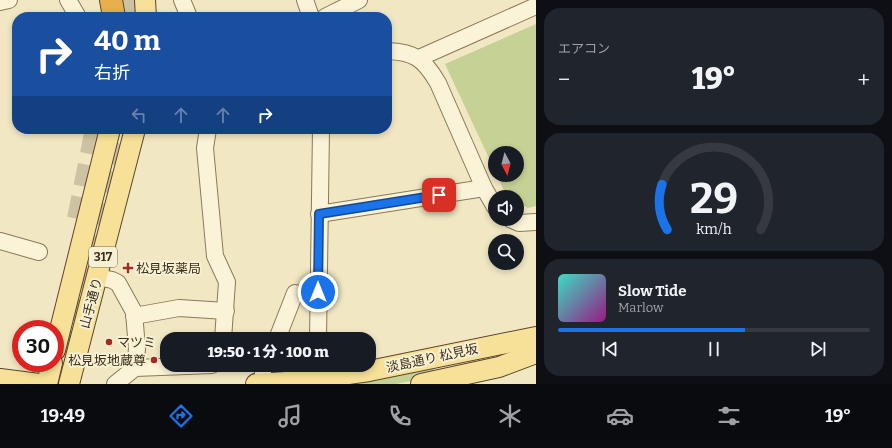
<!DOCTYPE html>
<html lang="ja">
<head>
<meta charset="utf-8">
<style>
	body { margin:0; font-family:Bitter,"Noto Sans JP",serif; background:#20242c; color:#f1f3f6; height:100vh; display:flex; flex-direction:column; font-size:15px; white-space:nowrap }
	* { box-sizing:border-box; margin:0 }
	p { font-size:13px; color:#9ea1a6 }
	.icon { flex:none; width:22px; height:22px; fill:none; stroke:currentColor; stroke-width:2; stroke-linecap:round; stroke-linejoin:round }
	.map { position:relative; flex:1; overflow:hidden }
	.details { display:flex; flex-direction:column; gap:8px; padding:8px; background:#0d0f14; width:356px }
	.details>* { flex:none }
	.top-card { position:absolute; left:12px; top:12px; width:380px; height:122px; border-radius:16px; box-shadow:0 2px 6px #0003; background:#1a4fa0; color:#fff; overflow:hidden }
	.needle { width:26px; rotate:173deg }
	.controls { position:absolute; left:488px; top:146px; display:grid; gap:8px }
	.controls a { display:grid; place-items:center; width:36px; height:36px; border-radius:50%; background:#171b24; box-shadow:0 2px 6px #0003; font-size:20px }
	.speed { position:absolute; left:12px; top:320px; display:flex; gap:8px; font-size:20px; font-weight:700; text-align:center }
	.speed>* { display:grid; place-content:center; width:52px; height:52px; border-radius:50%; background:#171b24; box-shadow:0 2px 6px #0003; line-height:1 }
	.speed .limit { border:6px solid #d22; background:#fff; color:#111 }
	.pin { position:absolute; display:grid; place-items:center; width:34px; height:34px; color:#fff; margin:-17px; border-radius:8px; box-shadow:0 2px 6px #0006 }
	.me { position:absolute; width:44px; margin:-22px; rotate:0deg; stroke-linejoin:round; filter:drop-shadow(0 0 3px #0008) }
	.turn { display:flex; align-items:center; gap:14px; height:84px; padding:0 16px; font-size:18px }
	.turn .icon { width:52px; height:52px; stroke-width:2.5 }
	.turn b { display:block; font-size:28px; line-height:34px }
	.lanes { display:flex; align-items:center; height:38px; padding:0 16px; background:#0003; justify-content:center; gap:20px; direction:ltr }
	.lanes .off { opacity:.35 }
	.big { font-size:30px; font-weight:800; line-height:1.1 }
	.details .widget { flex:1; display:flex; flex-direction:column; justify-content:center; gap:6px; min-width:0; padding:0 14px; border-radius:16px; background:#20242c }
	.details .dial { align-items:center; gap:0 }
	.dial svg { height:104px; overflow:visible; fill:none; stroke:#363941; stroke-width:7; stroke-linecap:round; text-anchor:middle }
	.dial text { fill:#f1f3f6; stroke:none }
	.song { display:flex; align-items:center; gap:12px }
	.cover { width:48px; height:48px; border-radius:6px; background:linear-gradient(135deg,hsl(170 70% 55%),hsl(310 70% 35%)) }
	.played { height:4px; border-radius:2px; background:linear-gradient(90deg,#1a73e8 60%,#363941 60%) }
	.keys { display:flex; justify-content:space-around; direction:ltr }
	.heat { display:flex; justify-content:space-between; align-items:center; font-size:22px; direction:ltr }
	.trip { position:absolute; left:160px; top:332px; width:216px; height:40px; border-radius:16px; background:#171b24; box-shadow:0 2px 6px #0003; font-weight:800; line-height:40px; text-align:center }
	.tabs { display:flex; height:64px; justify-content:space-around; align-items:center; background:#090b0e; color:#9ea1a6 }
	.tabs .icon { width:28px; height:28px }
	.tabs .selected { color:#1a73e8 }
	.tabs b { font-size:18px; color:#f1f3f6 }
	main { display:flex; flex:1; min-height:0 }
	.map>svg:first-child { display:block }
	.green { fill:#c5d195 }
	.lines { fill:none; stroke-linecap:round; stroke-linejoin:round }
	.highway-tunnel { stroke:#cdc2a2; stroke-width:22; stroke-dasharray:22 11; stroke-linecap:butt }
	.minor-casing { stroke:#8d7858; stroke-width:18 }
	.major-casing { stroke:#5b462c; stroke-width:22 }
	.highway-casing { stroke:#5b462c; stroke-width:24 }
	.minor { stroke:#fbf3d7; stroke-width:16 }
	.major { stroke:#f7e198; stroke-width:20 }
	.highway { stroke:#e7af4d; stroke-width:22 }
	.route-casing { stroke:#114b97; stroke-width:10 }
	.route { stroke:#1a73e8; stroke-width:7 }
	.poi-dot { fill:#a12c23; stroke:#f8f0d3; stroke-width:1.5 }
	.labels { text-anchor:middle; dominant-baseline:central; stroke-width:4; stroke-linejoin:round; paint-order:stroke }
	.shield { fill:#f8f0d3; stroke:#746854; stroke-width:1 }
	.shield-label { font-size:12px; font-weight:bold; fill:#3c2e1d }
	.poi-label { font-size:13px; fill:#3c2e1d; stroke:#f8f0d3; text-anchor:start }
	.street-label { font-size:13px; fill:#3c2e1d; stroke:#f8f0d3 }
</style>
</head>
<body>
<main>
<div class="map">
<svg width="536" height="384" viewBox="0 0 536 384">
	<rect width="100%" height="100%" fill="#f1e7c3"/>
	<g class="green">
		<polygon points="536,24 536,206 528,208 517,202 517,197 509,197 504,191 497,175 517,175 517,153 495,153 495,171 445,64"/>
		<polygon points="433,365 435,376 396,384 330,384"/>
	</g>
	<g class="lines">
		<g class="highway-tunnel">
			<polyline points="126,0 126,17"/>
			<polyline points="116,165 124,129"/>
			<polyline points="78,219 96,129"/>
			<path d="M55 384C76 309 98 235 111 158"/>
		</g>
		<g class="minor-casing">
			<g id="minor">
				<polyline points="68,0 78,17"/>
				<polyline points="182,0 189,17"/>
				<polyline points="305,0 311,17"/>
				<polyline points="0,2 9,0"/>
				<polyline points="325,17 359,0"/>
				<path d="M387 51C415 52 424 59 438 83L484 188 495 207"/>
				<polyline points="419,58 536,6"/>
				<polyline points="208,129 205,148 215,256 227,282 223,339"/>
				<polyline points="319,214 484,188"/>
				<polyline points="510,219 519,223 536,222"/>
				<polyline points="0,241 39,252"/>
				<polyline points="98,277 112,280 118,283 134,312 137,349 135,368"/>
				<polyline points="134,316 179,308 226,311"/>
				<polyline points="277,339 295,293"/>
				<polyline points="318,339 321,129"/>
				<polyline points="115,384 135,368 212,365"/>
				<polyline points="263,384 263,371 265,365"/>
			</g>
		</g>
		<g class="major-casing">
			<g id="major">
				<polyline points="145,0 146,17"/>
				<polyline points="55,350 110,129"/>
				<polyline points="0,379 39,384"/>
				<polyline points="47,384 52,363"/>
				<polyline points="69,384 135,129"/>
				<polyline points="256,384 301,381 369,371 536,337"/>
				<polyline points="421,384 499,367 536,353"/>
			</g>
		</g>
		<g class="highway-casing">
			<polyline id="highway" points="111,0 114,17"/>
		</g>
		<use href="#minor" class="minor"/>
		<use href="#major" class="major"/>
		<use href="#highway" class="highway"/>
	</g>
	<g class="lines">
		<g class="route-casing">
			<polyline id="route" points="318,292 319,214 439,195"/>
		</g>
		<use href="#route" class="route"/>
	</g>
	<g class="poi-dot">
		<path d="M126 262h4v4h4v4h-4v4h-4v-4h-4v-4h4z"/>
		<circle cx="109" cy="342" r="4"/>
		<circle cx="154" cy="360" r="4"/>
	</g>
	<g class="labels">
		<rect class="shield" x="89" y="247" width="28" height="20" rx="3"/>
		<g class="shield-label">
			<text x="103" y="257">317</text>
		</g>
		<g class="poi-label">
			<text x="136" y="268">松見坂薬局</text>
			<text x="117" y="342">マツミ</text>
			<text x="146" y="360" text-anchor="end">松見坂地蔵尊</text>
		</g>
		<g class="street-label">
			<text transform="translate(91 303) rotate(-75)">山手通り</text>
			<text transform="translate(432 358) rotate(-12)">淡島通り 松見坂</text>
		</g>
	</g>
</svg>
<div class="controls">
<a><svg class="needle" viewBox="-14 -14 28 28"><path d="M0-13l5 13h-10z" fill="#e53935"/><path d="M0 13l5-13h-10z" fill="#9ea1a6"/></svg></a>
<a><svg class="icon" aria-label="sound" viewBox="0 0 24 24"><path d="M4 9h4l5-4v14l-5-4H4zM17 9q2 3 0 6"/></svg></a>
<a><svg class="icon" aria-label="search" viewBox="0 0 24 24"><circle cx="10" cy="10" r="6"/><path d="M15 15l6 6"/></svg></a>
</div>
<div class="speed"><div class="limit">30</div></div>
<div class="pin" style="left:439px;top:195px;background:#d93025"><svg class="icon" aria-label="arrive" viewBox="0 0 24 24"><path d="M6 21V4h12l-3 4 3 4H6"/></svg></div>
<svg class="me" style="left:318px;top:292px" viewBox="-20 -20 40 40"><circle r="17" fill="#1a73e8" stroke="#fff" stroke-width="3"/><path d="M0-11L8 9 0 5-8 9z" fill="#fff"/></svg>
<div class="trip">19:50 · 1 分 · 100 m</div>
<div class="top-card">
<div class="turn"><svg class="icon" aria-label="right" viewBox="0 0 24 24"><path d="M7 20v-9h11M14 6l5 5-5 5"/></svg><div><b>40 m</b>右折</div></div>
<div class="lanes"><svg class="icon off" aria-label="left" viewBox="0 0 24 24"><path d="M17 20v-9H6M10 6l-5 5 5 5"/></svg><svg class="icon off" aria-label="ahead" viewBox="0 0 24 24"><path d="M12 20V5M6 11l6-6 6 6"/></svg><svg class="icon off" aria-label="ahead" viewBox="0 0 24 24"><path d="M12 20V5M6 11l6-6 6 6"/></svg><svg class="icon" aria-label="right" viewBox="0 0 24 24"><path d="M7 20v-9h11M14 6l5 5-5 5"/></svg></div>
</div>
</div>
<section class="details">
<div class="widget"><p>エアコン</p>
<div class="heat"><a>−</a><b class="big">19°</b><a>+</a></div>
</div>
<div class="widget dial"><svg viewBox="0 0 100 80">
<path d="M14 69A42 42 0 1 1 86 69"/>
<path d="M14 69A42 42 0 0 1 10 34" stroke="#1a73e8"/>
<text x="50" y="56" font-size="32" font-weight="700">29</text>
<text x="50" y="72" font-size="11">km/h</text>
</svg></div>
<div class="widget">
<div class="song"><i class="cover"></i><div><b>Slow Tide</b><p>Marlow</p></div></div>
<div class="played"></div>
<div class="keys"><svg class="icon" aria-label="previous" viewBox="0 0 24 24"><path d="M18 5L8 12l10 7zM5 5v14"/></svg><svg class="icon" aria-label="pause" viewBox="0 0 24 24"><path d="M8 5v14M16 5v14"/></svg><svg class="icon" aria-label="next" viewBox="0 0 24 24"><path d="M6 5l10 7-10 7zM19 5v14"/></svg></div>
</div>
</section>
</main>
<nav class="tabs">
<b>19:49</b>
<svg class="icon selected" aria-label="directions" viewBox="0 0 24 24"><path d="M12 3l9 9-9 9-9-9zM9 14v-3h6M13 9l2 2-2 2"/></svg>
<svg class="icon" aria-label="music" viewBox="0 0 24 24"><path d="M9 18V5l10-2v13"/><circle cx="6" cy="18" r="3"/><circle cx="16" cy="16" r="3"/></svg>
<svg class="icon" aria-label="phone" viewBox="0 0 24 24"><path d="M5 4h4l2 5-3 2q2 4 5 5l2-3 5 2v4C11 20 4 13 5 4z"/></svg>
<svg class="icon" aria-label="climate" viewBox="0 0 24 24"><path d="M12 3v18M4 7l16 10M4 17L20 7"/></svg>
<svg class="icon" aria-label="car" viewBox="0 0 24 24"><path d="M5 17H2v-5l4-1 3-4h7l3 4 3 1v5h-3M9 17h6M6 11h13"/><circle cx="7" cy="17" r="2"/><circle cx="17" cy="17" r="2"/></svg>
<svg class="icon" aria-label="filters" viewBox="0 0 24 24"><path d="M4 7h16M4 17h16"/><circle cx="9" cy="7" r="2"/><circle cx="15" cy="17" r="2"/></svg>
<b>19°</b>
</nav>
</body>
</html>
